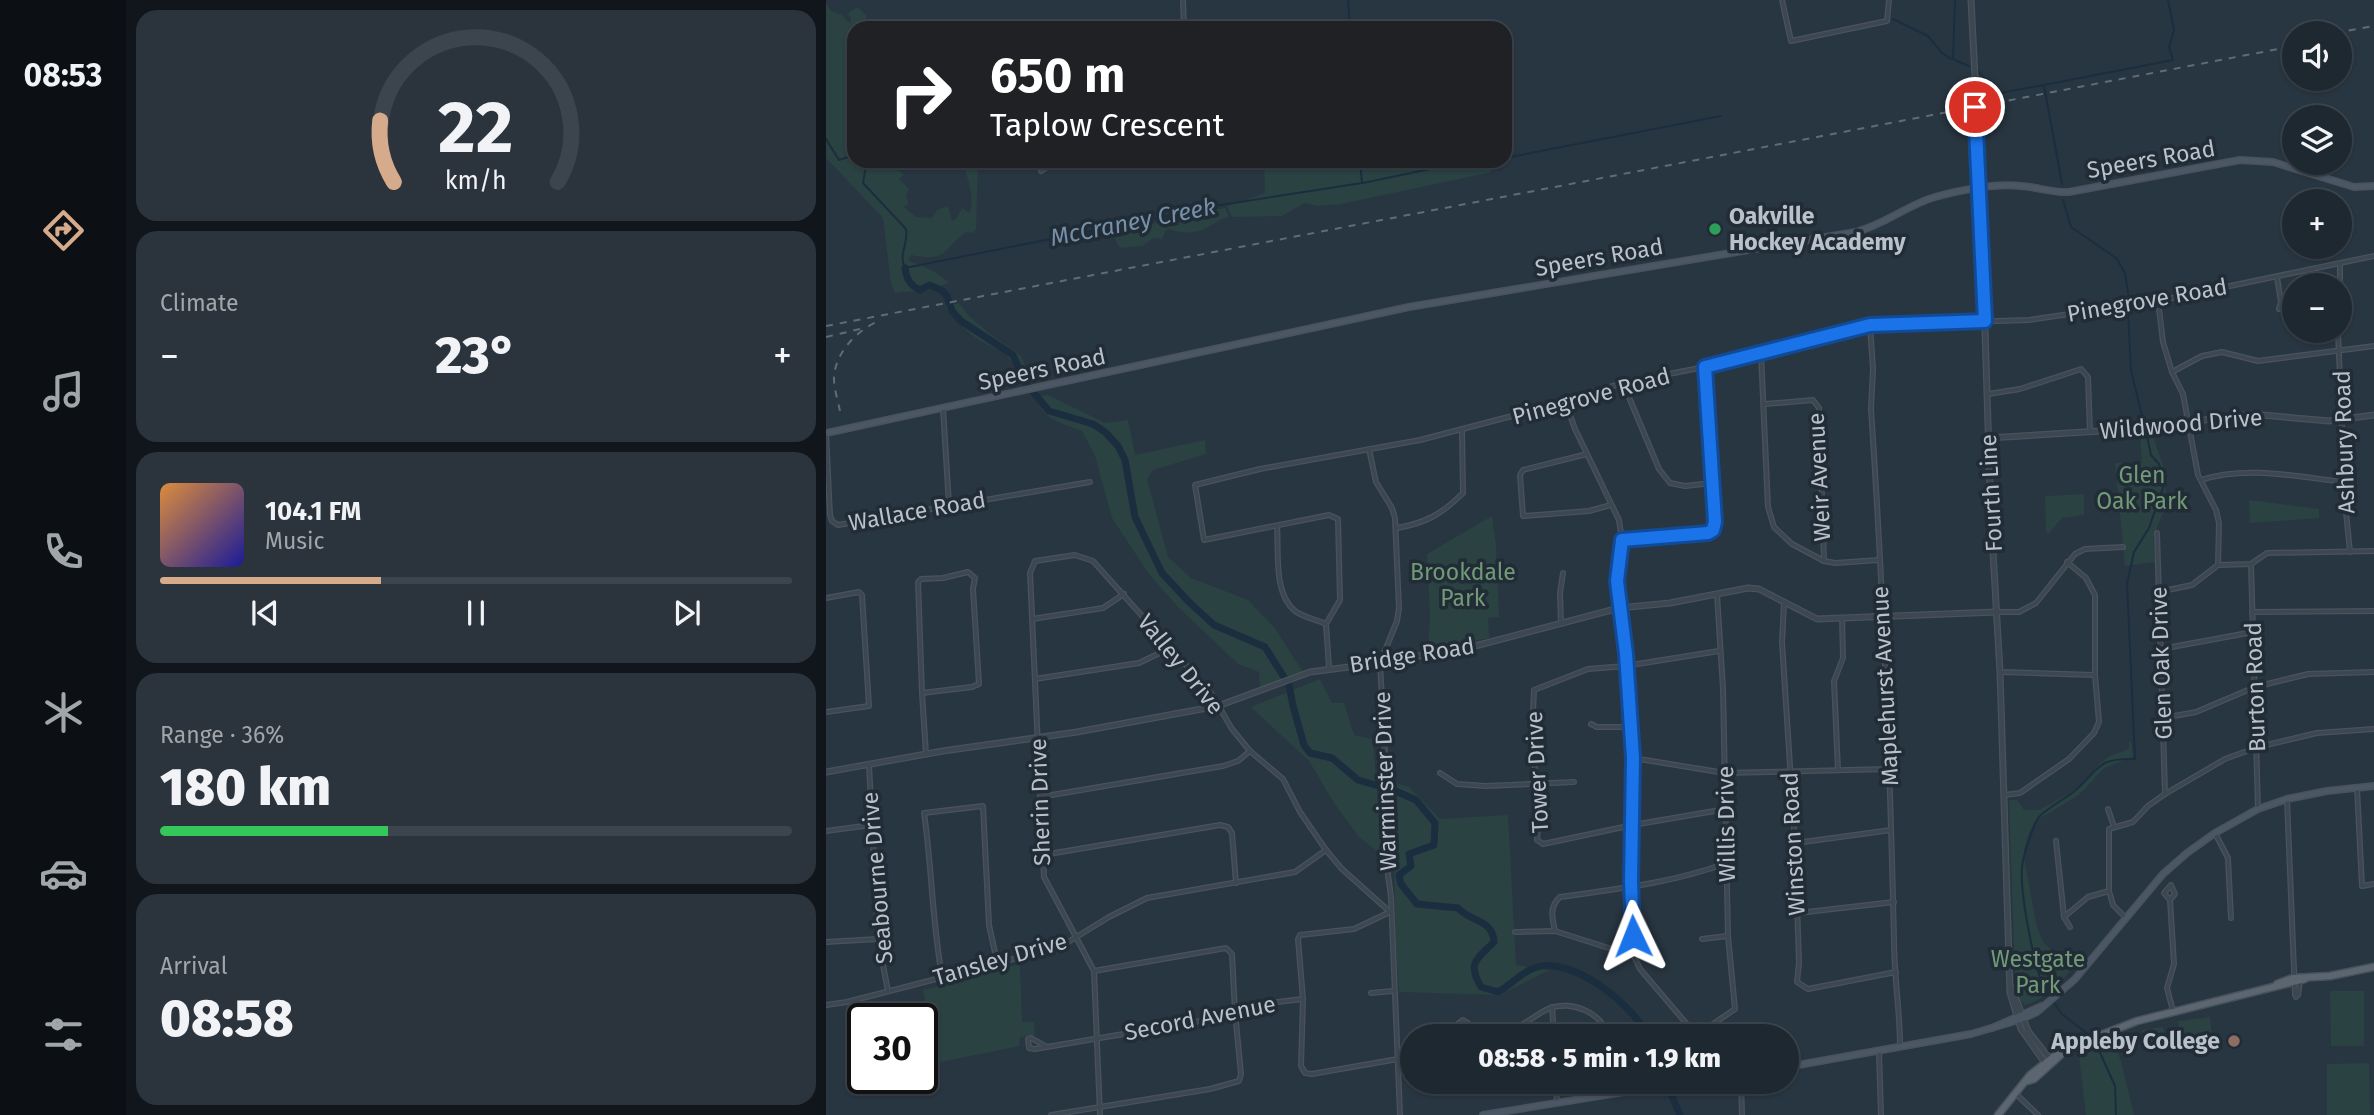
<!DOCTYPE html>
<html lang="en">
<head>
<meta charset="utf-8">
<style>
	body { margin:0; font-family:"Fira Sans",sans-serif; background:#2b343d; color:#f1f3f6; height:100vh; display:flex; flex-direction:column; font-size:26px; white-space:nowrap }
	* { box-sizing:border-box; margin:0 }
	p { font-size:23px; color:#a1a6ab }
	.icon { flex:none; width:38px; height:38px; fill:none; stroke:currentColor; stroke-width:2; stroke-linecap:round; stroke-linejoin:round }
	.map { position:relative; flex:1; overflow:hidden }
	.panel { display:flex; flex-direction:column; gap:10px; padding:10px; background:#10161b; width:700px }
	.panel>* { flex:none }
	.banner { position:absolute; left:21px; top:21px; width:665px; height:147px; border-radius:21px; box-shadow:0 2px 5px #0004,0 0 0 2px #3c444d; background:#202124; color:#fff; overflow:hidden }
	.buttons { position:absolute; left:1456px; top:21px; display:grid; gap:14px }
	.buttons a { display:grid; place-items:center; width:70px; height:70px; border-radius:50%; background:#1e2831; box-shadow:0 2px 5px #0004,0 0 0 2px #3c444d; font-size:35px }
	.speed { position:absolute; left:21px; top:1003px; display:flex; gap:14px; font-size:35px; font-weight:700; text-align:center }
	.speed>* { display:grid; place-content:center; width:91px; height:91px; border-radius:50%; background:#1e2831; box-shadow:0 2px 5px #0004,0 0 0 2px #3c444d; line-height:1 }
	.speed .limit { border:4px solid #111; border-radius:10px; background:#fff; color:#111 }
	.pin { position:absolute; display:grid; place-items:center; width:60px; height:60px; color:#fff; margin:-30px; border:4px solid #fff; border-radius:50%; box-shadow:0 2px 7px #0007 }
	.me { position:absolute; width:77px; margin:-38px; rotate:358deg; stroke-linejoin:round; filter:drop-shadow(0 0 5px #0008) }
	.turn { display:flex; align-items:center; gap:24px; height:147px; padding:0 28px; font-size:32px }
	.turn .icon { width:91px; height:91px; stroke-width:2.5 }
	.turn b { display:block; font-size:49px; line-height:60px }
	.big { font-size:52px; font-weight:800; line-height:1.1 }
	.panel .widget { flex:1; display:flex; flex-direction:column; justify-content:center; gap:10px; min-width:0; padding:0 24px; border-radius:21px; background:#2b343d }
	.panel .dial { align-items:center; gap:0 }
	.dial svg { height:182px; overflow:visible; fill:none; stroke:#3c444d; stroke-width:7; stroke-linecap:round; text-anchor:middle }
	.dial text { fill:#f1f3f6; stroke:none }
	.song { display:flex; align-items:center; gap:21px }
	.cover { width:84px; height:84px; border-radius:10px; background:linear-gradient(135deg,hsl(30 70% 55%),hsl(240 70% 35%)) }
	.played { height:7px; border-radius:4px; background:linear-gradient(90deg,#d6ab8b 35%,#3c444d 35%) }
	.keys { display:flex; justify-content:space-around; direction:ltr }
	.heat { display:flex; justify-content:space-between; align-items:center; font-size:38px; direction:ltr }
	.charge { height:10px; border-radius:5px; background:linear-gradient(90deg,#34c759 36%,#3c444d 0) }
	.trip { position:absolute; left:574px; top:1024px; width:399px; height:70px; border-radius:35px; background:#1e2831; box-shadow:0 2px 5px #0004,0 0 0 2px #3c444d; font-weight:800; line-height:70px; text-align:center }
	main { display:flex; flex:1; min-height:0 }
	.tabs { display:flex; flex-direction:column; width:126px; justify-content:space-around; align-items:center; background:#0c1014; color:#a1a6ab }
	.tabs .icon { width:49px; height:49px }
	.tabs .on { color:#d6ab8b }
	.tabs b { font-size:32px; color:#f1f3f6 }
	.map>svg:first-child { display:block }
	.green { fill:#2a4242 }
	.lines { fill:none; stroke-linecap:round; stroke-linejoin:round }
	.stream { stroke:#1b2e3f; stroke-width:2 }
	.river { stroke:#1b2e3f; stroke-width:7 }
	.minor-casing { stroke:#49535d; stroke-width:6 }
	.tertiary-casing { stroke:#49535d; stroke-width:7 }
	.secondary-casing { stroke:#49535d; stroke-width:8 }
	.primary-casing { stroke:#49535d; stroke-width:9 }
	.minor { stroke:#3c4751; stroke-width:3.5 }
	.tertiary { stroke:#3c4751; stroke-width:4.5 }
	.secondary { stroke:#4b5764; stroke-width:5 }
	.primary { stroke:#5b6671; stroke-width:6 }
	.rail { stroke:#5f6c78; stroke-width:2; stroke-dasharray:7 7; stroke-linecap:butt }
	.route-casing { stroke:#114b97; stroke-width:18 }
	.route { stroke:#1a73e8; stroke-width:12 }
	.leisure-dot { fill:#2e9e5b; stroke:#212c36; stroke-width:2.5 }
	.education-dot { fill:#8d6e63; stroke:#212c36; stroke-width:2.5 }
	.labels { text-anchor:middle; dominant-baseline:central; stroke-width:7; stroke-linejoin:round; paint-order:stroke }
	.street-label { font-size:23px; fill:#b9c2cb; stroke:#212c36 }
	.poi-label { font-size:23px; font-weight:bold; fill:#b9c2cb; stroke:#212c36; text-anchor:start }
	.park-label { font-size:23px; fill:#729a77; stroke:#212c36 }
	.water-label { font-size:24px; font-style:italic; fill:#7590a8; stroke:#212c36 }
</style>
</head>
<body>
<main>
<nav class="tabs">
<b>08:53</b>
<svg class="icon on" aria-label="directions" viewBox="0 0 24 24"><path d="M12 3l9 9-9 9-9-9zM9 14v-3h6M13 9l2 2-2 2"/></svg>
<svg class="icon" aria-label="music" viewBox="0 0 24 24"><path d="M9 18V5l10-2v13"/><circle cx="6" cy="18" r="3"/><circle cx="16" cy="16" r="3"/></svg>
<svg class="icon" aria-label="phone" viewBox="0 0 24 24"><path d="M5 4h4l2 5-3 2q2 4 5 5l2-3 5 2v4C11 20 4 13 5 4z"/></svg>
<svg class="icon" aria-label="climate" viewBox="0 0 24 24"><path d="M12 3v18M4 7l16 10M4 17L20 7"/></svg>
<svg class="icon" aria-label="car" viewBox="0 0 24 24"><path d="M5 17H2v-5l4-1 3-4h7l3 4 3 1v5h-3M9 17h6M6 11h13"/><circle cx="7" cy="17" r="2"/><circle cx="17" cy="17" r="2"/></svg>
<svg class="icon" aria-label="filters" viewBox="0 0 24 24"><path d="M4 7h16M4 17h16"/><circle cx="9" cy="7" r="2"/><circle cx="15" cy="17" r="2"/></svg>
</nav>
<section class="panel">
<div class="widget dial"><svg viewBox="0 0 100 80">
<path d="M14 69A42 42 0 1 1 86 69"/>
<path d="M14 69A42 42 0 0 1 8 42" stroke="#d6ab8b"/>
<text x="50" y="56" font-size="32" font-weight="700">22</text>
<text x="50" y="72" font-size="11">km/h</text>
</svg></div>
<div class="widget"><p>Climate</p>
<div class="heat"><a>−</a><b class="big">23°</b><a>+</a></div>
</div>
<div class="widget">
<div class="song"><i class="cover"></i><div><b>104.1 FM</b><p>Music</p></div></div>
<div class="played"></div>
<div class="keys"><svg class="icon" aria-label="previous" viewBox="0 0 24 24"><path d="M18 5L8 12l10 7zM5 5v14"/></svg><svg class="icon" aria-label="pause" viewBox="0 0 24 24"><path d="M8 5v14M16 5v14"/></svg><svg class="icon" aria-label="next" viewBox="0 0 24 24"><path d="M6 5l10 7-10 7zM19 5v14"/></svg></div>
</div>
<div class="widget"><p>Range · 36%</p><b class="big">180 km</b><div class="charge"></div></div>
<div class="widget"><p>Arrival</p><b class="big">08:58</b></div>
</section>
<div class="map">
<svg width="1548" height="1115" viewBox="0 0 1548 1115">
	<rect width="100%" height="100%" fill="#283641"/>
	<g class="green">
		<path d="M0 3 5 11 16 15 24 24 25 18 22 14 31 7 40 15 41 28H28V161H66V169L73 171 78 175 73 179 83 189 80 196 83 204 78 207 90 217 106 218 111 210 122 206 126 221 130 219 136 208 143 213C150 198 141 178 137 163V161H152L150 230 146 233 140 232C115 251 122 262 85 255L82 261C98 265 109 272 123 282 104 293 90 290 69 293L65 283 57 218 0 158Z"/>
		<polygon points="438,161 655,161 666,172 515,204 491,206 479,203 456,216 406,217 401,206 439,193"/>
		<path d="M399 208 403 217C393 219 391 222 382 227 371 234 354 234 343 229L339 231 336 239 327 238 317 246 294 248 288 238 276 236 278 233C319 228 358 214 399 208Z"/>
		<path d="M133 303 143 316 163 333 195 356 207 383 195 385C192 377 190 366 184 359 175 349 161 346 150 338 139 330 127 318 119 306Z"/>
		<path d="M222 395 279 423 302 420 309 455 379 440 380 454 327 470 321 479 342 557 365 578 422 600 448 627 477 672 434 687 433 672 412 664 352 607 323 574 286 518 269 456 256 431C234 422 217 421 210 396Z"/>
		<polygon points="1326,434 1338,468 1340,498 1340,505 1327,538 1329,562 1299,566 1289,463 1316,463 1314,437"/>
		<polygon points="1258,494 1258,515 1236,518 1222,534 1220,531 1219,496"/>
		<polygon points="1423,500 1493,509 1493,518 1424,523"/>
		<polygon points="666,516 670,545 673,617 662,618 663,638 602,650 604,616 601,554"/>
		<polygon points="494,679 506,703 518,703 528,735 547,739 556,855 533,837 508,803 483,761 425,707"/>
		<path d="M1303 742H1305L1307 757 1278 768 1253 795 1208 822 1201 838 1198 850 1199 864 1211 927 1217 942 1237 961 1253 960C1235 981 1227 996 1199 1005L1194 1000 1189 980 1183 800H1191L1198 810H1213L1245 792 1258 783 1274 763 1284 756 1303 749Z"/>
		<polygon points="566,782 583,787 614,819 682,815 690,965 723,970 674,995 573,992 570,945"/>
		<polygon points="194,964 196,1022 208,1022 209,1035 194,1037 193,1046 110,1063 97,990"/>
		<polygon points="1504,991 1538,991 1538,1046 1505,1046"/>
		<polygon points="1384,1017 1386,1040 1354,1043 1352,1021"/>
		<polygon points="1337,1027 1341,1047 1319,1052 1316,1030"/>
		<polygon points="1285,1035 1295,1061 1308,1115 1260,1115 1252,1047"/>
		<polygon points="1543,1063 1544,1115 1501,1115 1501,1064"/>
	</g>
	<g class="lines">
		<g class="stream">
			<polyline points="522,0 524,28"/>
			<polyline points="1129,0 1127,59 1143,66"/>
			<polyline points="1067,19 1102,36 1116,53 1125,59"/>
			<polyline points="1152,71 1160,80 1163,95 1218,85 1236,184"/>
			<polyline points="1218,85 1347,60 1343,47 1348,30 1342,0"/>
			<polyline points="0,139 13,160 28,155"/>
			<polyline points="679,158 895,116"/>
			<path d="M38 161 40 166 37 183 80 229C83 243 72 254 79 268L395 205 536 183 534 161"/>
			<polyline points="663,161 664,161"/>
			<polyline points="537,183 642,161"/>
			<polyline points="1237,200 1245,227 1290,258 1299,273 1303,300"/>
			<polyline points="1302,311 1305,370 1318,424"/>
			<path d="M1223 997C1209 979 1194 892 1196 868 1196 859 1208 823 1213 817 1223 806 1240 799 1251 789 1275 766 1273 758 1309 759L1301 584 1308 552 1323 528 1338 485 1333 464 1325 455 1320 431"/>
			<polyline points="1228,1003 1236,1014 1263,1035"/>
			<polyline points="1268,1039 1289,1086 1290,1115"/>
		</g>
		<g class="river">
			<path d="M79 268C80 278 84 286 94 290L103 285 115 290 121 296 126 311 135 321 187 355 199 382 223 411 267 424 279 432 292 446 299 460 309 517 336 573 362 601 388 625 439 647 463 685 467 706 478 745 484 753 506 758 532 780 567 790 590 800 609 823 608 845 583 854 585 866 573 875 575 884 591 904 632 908C644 922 667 919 668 942 650 960 641 963 655 987L672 992C684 986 696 972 708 968 745 954 807 1005 822 1036"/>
			<polyline points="840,1082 854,1115"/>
		</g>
		<g class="minor-casing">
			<g id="minor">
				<polyline points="357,0 358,28"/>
				<polyline points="956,0 965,41 1061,21 1063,0"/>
				<polyline points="215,171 230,161"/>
				<polyline points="1451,277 1455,302 1453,309"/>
				<polyline points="1514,285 1514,263"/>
				<polyline points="1332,301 1337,342 1346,372 1357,394 1372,475 1390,510 1393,523 1392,565"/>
				<path d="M1044 325 1047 369 1045 409C1057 586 1064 763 1068 940 1068 976 1074 1011 1074 1046"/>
				<polyline points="1512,331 1519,502 1524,552"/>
				<polyline points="935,354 942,507 948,527 966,544 998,561 1009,563 1053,560"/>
				<polyline points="1346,372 1376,356 1396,352 1432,361 1548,346"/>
				<polyline points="797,383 833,469 844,483 859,486 886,483"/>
				<polyline points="1162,394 1194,389 1255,369 1262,377 1264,432"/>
				<polyline points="739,401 749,429 793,520 796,540 791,581 800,654 807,758 805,881 808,956 814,969 871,1036"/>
				<polyline points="939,404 987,400 993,408 998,561"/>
				<polyline points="117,408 123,505"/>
				<polyline points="0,433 4,515 6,521 12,525 264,482"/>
				<polyline points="543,449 550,482 566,508 569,518 573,608 571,621 554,663 561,791 561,867 565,897 574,1115"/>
				<polyline points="761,454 697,470 694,475 697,516 763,511 785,505"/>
				<path d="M1375 480C1421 465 1471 477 1519 482"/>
				<path d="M451 526C453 552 447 593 469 611 477 617 491 620 500 624"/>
				<path d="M571 528C600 523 616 514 637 493L636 430"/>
				<polyline points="1331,533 1339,794"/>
				<polyline points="796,540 882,533 887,530 889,522 879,367"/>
				<polyline points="1425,564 1432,809"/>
				<polyline points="1332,592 1366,585 1392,565 1425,564 1441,553 1548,551"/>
				<polyline points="0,598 33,592 36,595 43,706 0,712"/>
				<polyline points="958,603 956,642 969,843 973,963 971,982 982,989 1070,972"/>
				<polyline points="1171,612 1193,612 1210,603 1249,554 1259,549 1297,547"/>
				<polyline points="1426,612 1548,611"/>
				<polyline points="206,619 277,608 298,594"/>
				<polyline points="735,624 734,593 737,573"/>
				<polyline points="1335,649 1427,632"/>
				<polyline points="893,651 799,666 762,669 708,690 706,734 713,818 711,840 717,844 807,825 900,809"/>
				<polyline points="503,668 500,624 514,600 512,519 503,515 378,540 369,485 434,469 594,440 686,416 797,383 909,361 1044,325 1203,320 1332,301 1548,256"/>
				<polyline points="1174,672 1269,675"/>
				<polyline points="209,679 313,663 344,648"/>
				<polyline points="96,693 92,582 95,579 117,578 142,572 149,578 147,589 153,684 146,687 96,693 100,754"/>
				<polyline points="1337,718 1370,712 1429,687 1482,674 1548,672"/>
				<polyline points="765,724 771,727 804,727"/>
				<polyline points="807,758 899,773 1062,769"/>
				<polyline points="43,765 52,939 62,991"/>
				<polyline points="1012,770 1008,681 1017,658 1016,618"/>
				<polyline points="614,773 631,784 660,786 748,782"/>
				<polyline points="1531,788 1536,886 1548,884"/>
				<polyline points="1178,795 1194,793 1243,759 1268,733 1273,722 1269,675 1269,595 1260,578 1241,562"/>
				<polyline points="214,797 397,766 412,761 424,751"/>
				<polyline points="1461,799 1469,994"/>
				<polyline points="1282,809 1288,827"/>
				<polyline points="0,831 45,825"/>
				<polyline points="1389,833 1402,858 1405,918"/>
				<polyline points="1230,841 1238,917 1244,927"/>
				<polyline points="970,843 1065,830"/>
				<polyline points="217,855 394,825 402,827 406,833 410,883"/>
				<polyline points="1344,900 1349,894 1345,885 1338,893 1344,900 1348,964 1341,988 1347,1011"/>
				<polyline points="564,912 528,929 474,935 472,939 477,999 475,1066 479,1073 486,1074 572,1059"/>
				<polyline points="972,913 1068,902"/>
				<polyline points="1238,917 1262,897 1283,891"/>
				<polyline points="1300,918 1287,905 1283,891 1283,829 1307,822 1322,806 1339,794 1399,759 1432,747 1491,733 1548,729"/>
				<path d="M729 931C726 917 723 907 734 897 791 889 846 883 901 863"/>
				<polyline points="689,932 729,931 808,956"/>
				<polyline points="876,939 902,936"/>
				<polyline points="0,942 52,939"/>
				<path d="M116 976C106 922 106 867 98 813L157 806 163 925 171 962"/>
				<polyline points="545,993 567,991"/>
				<polyline points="1469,994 1470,997 1472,995 1474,981"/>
				<polyline points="0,1005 21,1002 234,947 283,917 321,898 469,872 500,850"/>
				<polyline points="726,1007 728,1036"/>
				<polyline points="871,1035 909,1009 902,936 897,689 891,594"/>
				<polyline points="629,1036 629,1026 637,1020 643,1024 649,1036"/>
				<path d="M664 1036C674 1032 685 1030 695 1025 705 1020 714 1012 724 1008 745 1000 778 1013 781 1036"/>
				<polyline points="221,1047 205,1038 202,1039 203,1048 209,1049 392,1018 429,1005 476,999"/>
				<polyline points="1053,1052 1055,1115"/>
				<polyline points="730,1082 731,1103"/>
				<polyline points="785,1082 786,1094"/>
				<polyline points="915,1082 916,1115"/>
				<polyline points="1190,1094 1212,1115"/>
				<polyline points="225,1115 384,1089 413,1081 415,1074 409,1012 406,954 400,948 268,971"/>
				<polyline points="274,1115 268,971 218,877 204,573 209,561 249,555 267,561 385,693 406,729 424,751 457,779 474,812 500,850 516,869 564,912"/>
			</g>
		</g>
		<g class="tertiary-casing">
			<g id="tertiary">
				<polyline points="1145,0 1154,173 1165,518 1174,672 1184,993 1195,1029 1219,1063"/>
				<polyline points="1162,438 1308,429 1425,414 1503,421 1548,415"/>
				<polyline points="0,772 117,751 251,732 392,706 484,672 554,663 653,645 793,608 844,603 922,588 933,589 991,619 1171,612"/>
				<polyline points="1186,988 1202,1031 1224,1059"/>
			</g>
		</g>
		<g class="secondary-casing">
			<g id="secondary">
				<path d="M0 433 583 307 1030 232C1060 224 1081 205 1109 197 1135 190 1168 183 1195 186 1212 187 1226 193 1243 192L1414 160 1447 162 1528 187 1548 186"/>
				<polyline points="1166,1028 1216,1006"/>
				<polyline points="961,1067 1145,1034 1196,1019 1211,1012 1249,979 1337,874 1361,853 1389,833 1432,809 1461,799 1501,791 1548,786"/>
				<polyline points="657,1115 859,1082"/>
			</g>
		</g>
		<g class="primary-casing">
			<g id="primary">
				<polyline points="1451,984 1467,978 1504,976 1548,967"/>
				<polyline points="1201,1081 1208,1079 1239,1051"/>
				<polyline points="1172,1115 1204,1075 1227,1057 1252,1044 1311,1021 1479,979"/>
			</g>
		</g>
		<use href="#minor" class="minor"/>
		<use href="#tertiary" class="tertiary"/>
		<use href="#secondary" class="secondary"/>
		<use href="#primary" class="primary"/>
		<g class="rail">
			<polyline points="1509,33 1548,26"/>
			<polyline points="0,326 1468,46"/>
			<polyline points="0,337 34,329"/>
			<path d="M14 411C12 401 8 389 8 378 9 352 32 329 55 320"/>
		</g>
	</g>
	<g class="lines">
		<g class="route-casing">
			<polyline id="route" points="807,936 805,881 807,758 800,654 791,581 796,540 882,533 887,530 889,522 879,367 1044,325 1159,321 1149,107"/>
		</g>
		<use href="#route" class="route"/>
	</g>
	<circle class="leisure-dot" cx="889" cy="229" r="7"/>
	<circle class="education-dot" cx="1408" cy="1041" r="7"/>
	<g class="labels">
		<g class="street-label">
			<text transform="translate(1325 159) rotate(-10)">Speers Road</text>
			<text transform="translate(773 257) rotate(-10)">Speers Road</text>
			<text transform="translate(1321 300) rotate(-10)">Pinegrove Road</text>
			<text transform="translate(216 369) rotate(-12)">Speers Road</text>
			<text transform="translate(765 396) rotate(-15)">Pinegrove Road</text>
			<text transform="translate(1355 424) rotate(-5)">Wildwood Drive</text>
			<text transform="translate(1518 442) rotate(-92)">Ashbury Road</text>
			<text transform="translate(993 477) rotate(-93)">Weir Avenue</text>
			<text transform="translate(1165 493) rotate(-93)">Fourth Line</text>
			<text transform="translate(91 511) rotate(-10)">Wallace Road</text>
			<text transform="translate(586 655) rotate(-9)">Bridge Road</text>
			<text transform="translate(1335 663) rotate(-92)">Glen Oak Drive</text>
			<text transform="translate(355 664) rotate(51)">Valley Drive</text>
			<text transform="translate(1059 686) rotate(-93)">Maplehurst Avenue</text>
			<text transform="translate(1429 687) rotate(-92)">Burton Road</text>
			<text transform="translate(711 772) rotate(-93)">Tower Drive</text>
			<text transform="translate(559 781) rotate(-92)">Warminster Drive</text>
			<text transform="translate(214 802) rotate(-92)">Sherin Drive</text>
			<text transform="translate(900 824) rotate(-91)">Willis Drive</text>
			<text transform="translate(967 844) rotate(-93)">Winston Road</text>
			<text transform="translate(51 878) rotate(-95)">Seabourne Drive</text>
			<text transform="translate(174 959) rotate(-16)">Tansley Drive</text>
			<text transform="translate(374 1018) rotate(-11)">Secord Avenue</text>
		</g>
		<g class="poi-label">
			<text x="903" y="216">Oakville<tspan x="903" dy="26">Hockey Academy</tspan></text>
			<text x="1394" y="1041" text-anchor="end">Appleby College</text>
		</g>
		<g class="park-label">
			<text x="1316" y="475">Glen<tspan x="1316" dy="26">Oak Park</tspan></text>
			<text x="637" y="572">Brookdale<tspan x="637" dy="26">Park</tspan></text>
			<text x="1212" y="959">Westgate<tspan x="1212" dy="26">Park</tspan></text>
		</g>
		<g class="water-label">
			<text transform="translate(307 222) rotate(-11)">McCraney Creek</text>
		</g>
	</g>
</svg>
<div class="buttons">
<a><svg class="icon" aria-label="sound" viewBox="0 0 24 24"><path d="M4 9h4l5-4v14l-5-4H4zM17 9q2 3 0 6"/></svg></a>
<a><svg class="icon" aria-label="layers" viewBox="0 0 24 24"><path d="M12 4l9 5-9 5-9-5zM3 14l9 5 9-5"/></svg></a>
<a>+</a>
<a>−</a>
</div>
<div class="speed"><div class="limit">30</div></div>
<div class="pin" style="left:1149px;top:107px;background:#d93025"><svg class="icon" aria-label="arrive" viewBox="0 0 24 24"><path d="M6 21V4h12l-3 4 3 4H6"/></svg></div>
<svg class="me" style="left:807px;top:936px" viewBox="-20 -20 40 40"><path d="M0-17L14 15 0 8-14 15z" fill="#1a73e8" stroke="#fff" stroke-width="4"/></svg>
<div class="trip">08:58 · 5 min · 1.9 km</div>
<div class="banner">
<div class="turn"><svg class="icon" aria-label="right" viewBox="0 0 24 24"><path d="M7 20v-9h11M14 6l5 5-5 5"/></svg><div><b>650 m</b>Taplow Crescent</div></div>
</div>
</div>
</main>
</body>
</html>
